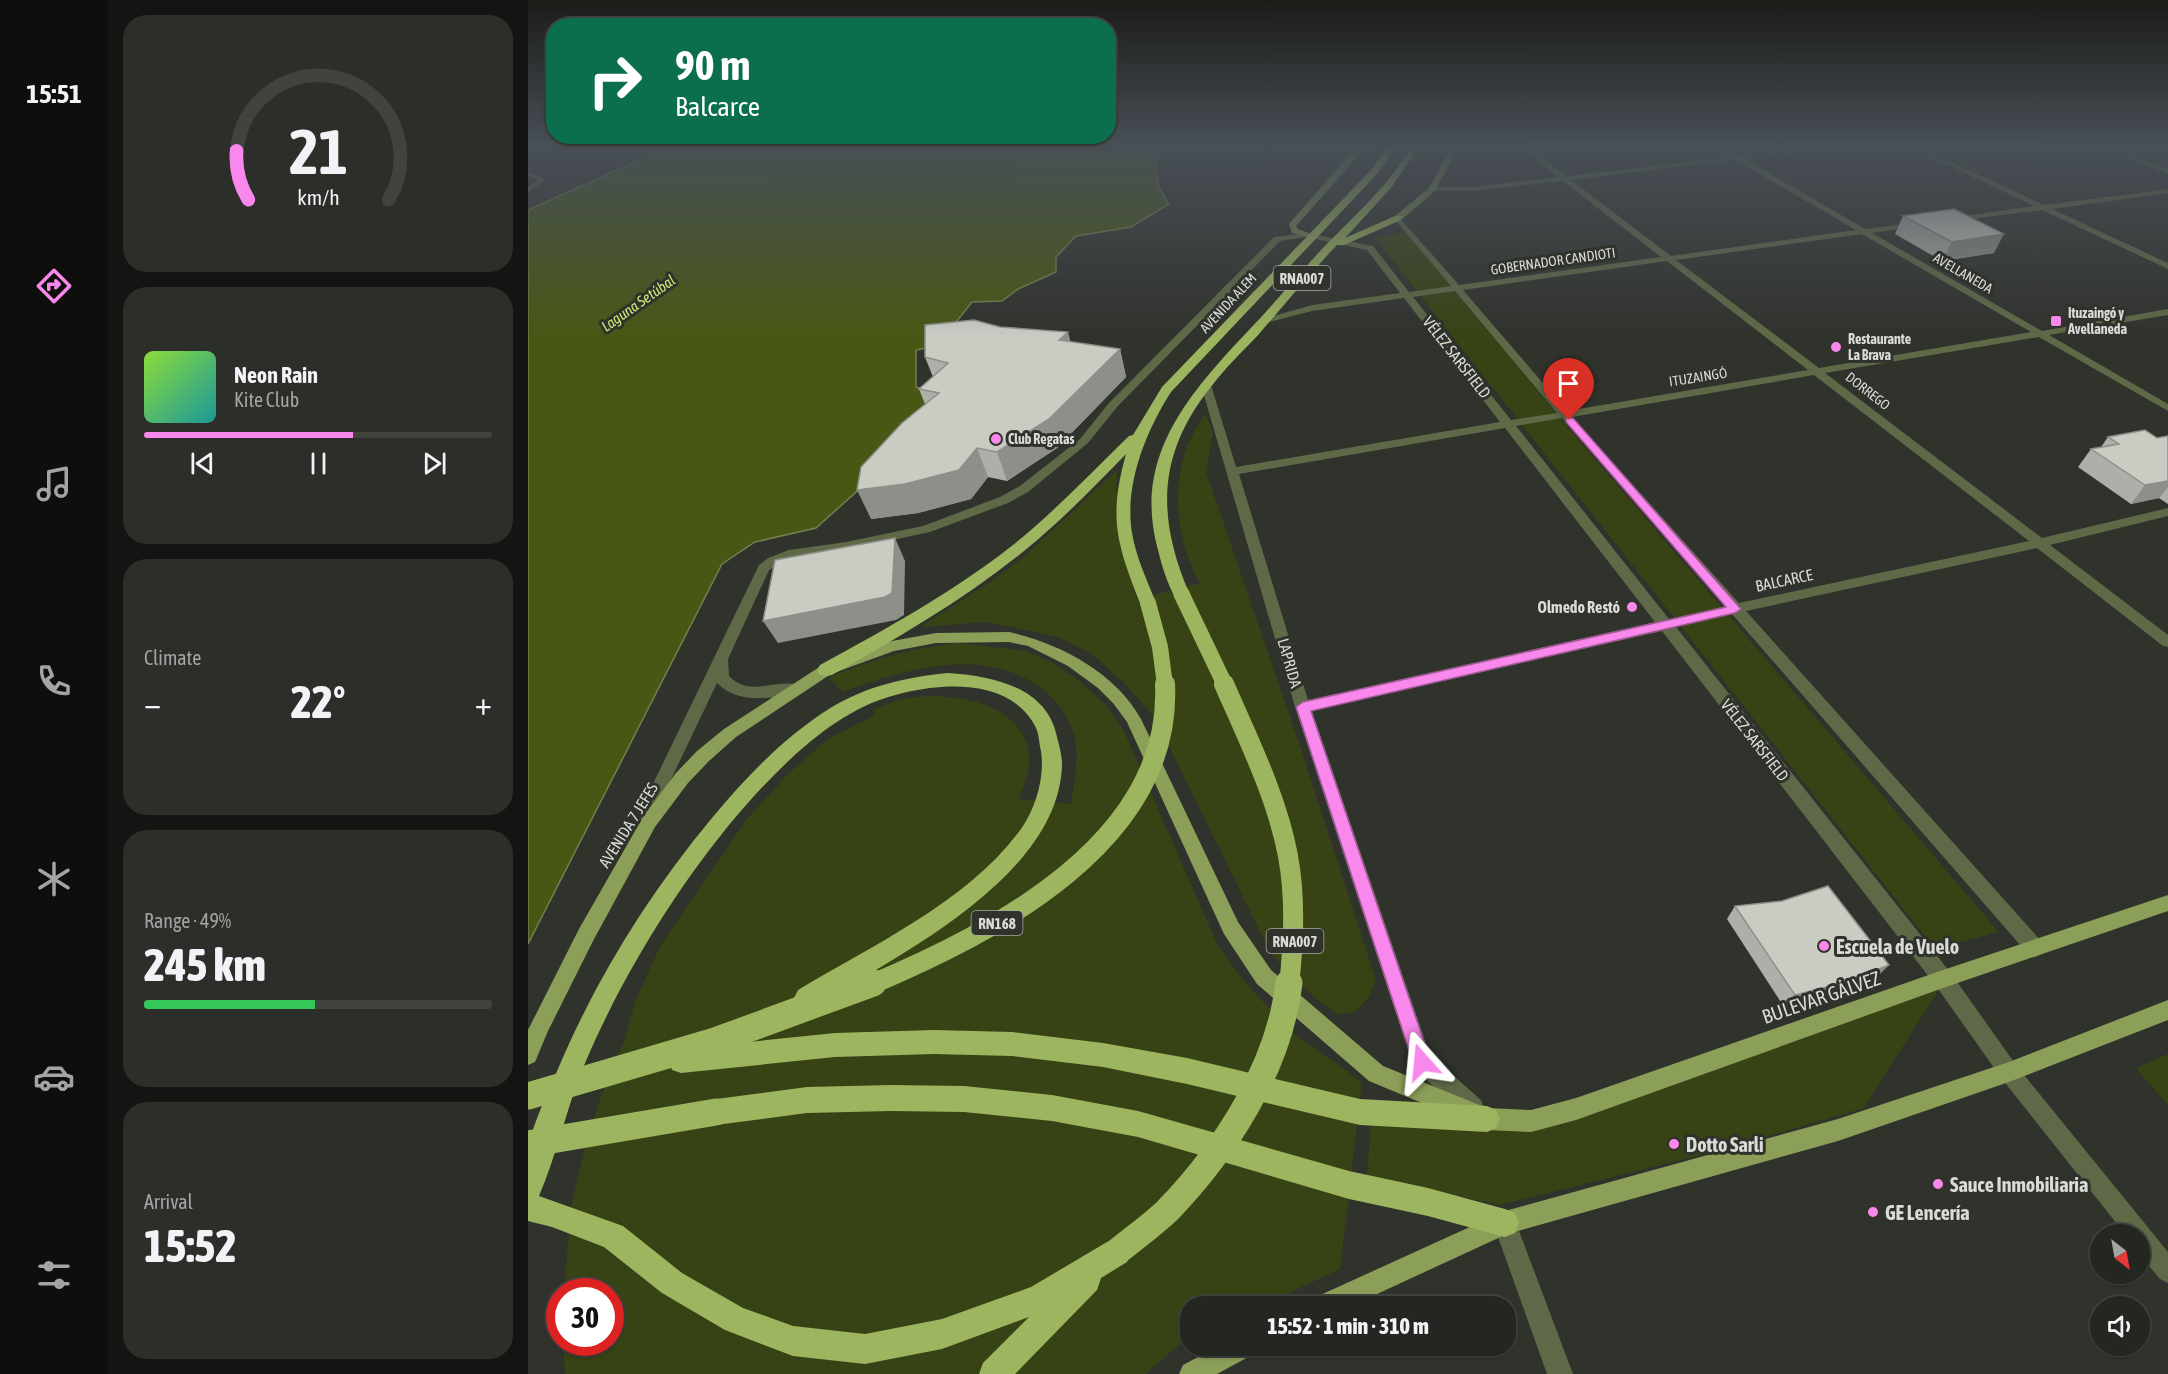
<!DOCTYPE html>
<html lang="en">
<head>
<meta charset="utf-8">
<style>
	body { margin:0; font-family:"Asap Condensed",sans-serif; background:#2c2e2a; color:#f1f3f6; height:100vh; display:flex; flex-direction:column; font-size:22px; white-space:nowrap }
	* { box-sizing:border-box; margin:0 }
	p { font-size:20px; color:#a3a5a5 }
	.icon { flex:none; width:33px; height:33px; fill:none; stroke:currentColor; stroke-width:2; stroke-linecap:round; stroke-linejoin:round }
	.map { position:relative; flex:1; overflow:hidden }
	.drawer { display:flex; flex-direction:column; gap:15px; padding:15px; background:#141512; width:420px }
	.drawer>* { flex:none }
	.banner { position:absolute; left:18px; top:18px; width:570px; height:126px; border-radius:24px; box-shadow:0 2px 4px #0004,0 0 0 2px #41433f; background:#0b6e4f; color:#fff; overflow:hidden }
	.needle { width:39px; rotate:149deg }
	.buttons { position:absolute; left:1562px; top:1224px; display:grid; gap:12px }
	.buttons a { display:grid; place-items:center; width:60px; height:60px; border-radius:50%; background:#242621; box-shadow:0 2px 4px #0004,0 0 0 2px #41433f; font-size:30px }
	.speed { position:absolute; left:18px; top:1278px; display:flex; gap:12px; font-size:30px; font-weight:700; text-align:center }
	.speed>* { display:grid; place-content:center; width:78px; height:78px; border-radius:50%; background:#242621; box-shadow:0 2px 4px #0004,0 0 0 2px #41433f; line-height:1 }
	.speed .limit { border:9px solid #d22; background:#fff; color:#111 }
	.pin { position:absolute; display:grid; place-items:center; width:51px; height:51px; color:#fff; margin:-62px -26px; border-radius:50% 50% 50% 0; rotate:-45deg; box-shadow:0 0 6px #0007 }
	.pin .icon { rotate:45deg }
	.me { position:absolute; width:66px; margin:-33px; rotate:342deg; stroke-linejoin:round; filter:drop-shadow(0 0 4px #0008) }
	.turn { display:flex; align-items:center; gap:21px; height:126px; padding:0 30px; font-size:27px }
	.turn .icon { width:78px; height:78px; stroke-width:2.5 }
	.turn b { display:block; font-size:42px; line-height:51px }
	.big { font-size:45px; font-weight:800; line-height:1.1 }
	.drawer .card { flex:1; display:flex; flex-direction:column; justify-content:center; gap:9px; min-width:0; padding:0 21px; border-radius:24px; background:#2c2e2a }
	.drawer .dial { align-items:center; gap:0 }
	.dial svg { height:156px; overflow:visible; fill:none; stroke:#41433f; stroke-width:7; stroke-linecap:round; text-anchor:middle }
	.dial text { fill:#f1f3f6; stroke:none }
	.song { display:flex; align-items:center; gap:18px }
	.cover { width:72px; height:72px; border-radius:9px; background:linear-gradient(135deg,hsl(90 70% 55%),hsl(180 70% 35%)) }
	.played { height:6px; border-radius:3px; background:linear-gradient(90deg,#f888eb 60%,#41433f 60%) }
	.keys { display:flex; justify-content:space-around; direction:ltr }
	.heat { display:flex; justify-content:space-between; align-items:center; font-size:33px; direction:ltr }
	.charge { height:9px; border-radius:4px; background:linear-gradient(90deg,#34c759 49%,#41433f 0) }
	.trip { position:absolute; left:652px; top:1296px; width:336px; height:60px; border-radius:24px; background:#242621; box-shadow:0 2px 4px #0004,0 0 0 2px #41433f; font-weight:800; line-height:60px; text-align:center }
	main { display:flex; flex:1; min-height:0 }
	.menu { display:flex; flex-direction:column; width:108px; justify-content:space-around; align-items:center; background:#0e0f0d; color:#a3a5a5 }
	.menu .icon { width:42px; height:42px }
	.menu .current { color:#f888eb }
	.menu b { font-size:27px; color:#f1f3f6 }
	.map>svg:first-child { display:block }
	.green { fill:#384315 }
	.water { fill:#485814; stroke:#747f4e; stroke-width:1.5 }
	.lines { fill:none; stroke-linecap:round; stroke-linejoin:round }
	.lane { fill:#5f6947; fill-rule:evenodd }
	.street { fill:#5f6947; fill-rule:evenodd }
	.secondary { fill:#788852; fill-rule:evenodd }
	.primary { fill:#8c9f59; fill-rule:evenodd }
	.highway { fill:#9eb55f; fill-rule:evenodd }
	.highway-bridge-far2 { stroke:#9eb55f; stroke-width:16 }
	.highway-bridge-far1 { stroke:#9eb55f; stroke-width:20 }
	.highway-bridge { stroke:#9eb55f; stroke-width:27 }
	.wall { fill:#aeafa9 }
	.shaded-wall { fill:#8d8f89 }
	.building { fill:#caccc4; stroke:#8d8f89; stroke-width:1.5 }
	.route { fill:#f888eb; stroke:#a15899; stroke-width:1.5 }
	.poi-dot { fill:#f888eb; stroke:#30322c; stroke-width:2 }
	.labels { text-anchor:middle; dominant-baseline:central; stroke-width:6; stroke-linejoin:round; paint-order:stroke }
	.far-street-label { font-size:14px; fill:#d9dbd7; stroke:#30322c }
	.far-poi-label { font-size:14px; font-weight:bold; fill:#d9dbd7; stroke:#30322c; text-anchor:start }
	.shield { fill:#30322c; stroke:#a6a8a4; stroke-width:1.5 }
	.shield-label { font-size:15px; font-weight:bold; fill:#d9dbd7 }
	.far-water-label { font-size:15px; font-style:italic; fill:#cdeb79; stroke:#30322c }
	.street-label { font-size:16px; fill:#d9dbd7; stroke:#30322c }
	.poi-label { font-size:16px; font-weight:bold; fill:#d9dbd7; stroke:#30322c; text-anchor:end }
	.near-poi-label { font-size:20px; font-weight:bold; fill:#d9dbd7; stroke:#30322c; text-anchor:start }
	.near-street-label { font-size:20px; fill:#d9dbd7; stroke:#30322c }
</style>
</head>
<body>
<main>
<nav class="menu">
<b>15:51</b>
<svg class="icon current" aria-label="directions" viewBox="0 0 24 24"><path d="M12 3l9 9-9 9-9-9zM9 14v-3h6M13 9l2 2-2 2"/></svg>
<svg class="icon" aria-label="music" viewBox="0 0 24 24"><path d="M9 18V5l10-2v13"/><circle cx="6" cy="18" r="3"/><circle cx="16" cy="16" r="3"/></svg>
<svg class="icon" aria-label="phone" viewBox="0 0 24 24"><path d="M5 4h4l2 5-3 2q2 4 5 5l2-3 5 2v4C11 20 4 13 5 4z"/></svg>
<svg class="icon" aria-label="climate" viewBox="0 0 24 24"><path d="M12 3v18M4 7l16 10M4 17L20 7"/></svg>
<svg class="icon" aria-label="car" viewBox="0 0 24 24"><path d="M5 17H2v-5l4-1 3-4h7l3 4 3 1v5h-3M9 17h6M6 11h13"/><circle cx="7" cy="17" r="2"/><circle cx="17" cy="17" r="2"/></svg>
<svg class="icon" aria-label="filters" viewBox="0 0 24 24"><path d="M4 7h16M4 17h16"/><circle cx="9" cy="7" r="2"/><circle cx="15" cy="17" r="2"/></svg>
</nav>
<section class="drawer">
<div class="card dial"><svg viewBox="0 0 100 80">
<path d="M14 69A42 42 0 1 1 86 69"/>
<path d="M14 69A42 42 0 0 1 8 44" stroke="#f888eb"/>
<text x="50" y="56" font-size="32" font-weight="700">21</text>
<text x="50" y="72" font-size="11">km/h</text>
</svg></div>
<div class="card">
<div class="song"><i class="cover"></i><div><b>Neon Rain</b><p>Kite Club</p></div></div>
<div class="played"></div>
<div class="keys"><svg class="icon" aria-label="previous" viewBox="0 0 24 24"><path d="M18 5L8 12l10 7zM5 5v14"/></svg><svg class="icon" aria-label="pause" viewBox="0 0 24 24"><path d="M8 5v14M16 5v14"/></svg><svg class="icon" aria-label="next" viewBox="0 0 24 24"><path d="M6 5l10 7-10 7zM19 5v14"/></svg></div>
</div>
<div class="card"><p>Climate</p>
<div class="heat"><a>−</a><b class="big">22°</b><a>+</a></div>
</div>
<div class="card"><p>Range · 49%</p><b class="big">245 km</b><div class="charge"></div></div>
<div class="card"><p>Arrival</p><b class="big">15:52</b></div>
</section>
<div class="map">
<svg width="1640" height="1374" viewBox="0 0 1640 1374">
	<rect width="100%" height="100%" fill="#30322c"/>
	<g class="green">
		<polygon points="878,232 1049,438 1471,932 1407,949 847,238"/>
		<path d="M677 414 685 432 678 472 773 749 848 980 841 997 826 1013 809 1014 783 994 743 954 626 716 596 683 563 653 531 637 458 622 392 627 461 583 498 555 589 470C587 517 596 554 609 599L672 583C649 544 642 484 661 442 665 433 672 423 677 414Z"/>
		<path d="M429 643 498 651 522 661 546 677 576 703 595 729 690 946 715 980 761 1030 834 1082 812 1269 733 1306H663V1340L648 1347 618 1374H37L35 1343 82 1342V1292L36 1291 43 1207 58 1141 77 1086 97 1039 108 999 133 945 219 819 260 774 300 739 347 715 345 709C357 705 369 700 380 698 420 692 486 700 499 745 505 763 497 783 491 799L543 804C546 785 550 765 548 745 546 725 534 707 520 694 462 643 380 668 315 692L300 678C345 659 380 649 429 643Z"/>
		<polygon points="1411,989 1336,1108 1181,1153 972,1205 839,1176 843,1119 1007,1129"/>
		<polygon points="1640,1054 1640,1105 1608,1068"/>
	</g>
	<polygon class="water" points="147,144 642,144 627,158 630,186 641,204 603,227 548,236 528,257 528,272 490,289 474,301 444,302 409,346 388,350 388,387 413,394 405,423 288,528 227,542 194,564 0,944 0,210"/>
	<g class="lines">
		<polygon class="lane" points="0,172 18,180 0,192 0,187 11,180 0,176"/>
		<g class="street">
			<path d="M989 144H997L1038 176 1202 157 1182 144H1190L1211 156 1311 144H1334L1217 159 1337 229 1392 222V226H1389L1344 233 1514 331 1640 309V315L1521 335 1640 404V411L1511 337 1297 373 1514 538 1640 508V516L1522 545 1640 635V647L1635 646 1509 548 1218 611 1514 942 1516 948 1514 954 1507 957 1500 954 1204 614 1148 627 1422 972 1488 1065 1640 1252V1283L1632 1279 1611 1254V1234H1597L1474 1079 1408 986 1134 631 784 711 902 1055 953 1100 956 1108 953 1116 945 1119 937 1116 887 1069 884 1062 767 707 673 385 678 382 683 385 708 467 972 422 876 298 784 311 737 323 732 320 784 305 872 293 839 250 778 237 752 241 589 407 560 443 500 492 480 503 402 532 318 550 264 558 241 570 200 659 201 676C222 698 247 678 271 685L274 689 271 693 266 695C239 698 210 704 189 683L137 792 128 824 122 826 116 824 113 819 121 792 231 565 240 558 261 550 318 542 395 526 472 497 492 486 552 439 581 403 746 237 778 233 845 246 881 292 923 286 867 220V216H870L931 285 1133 257 1035 181 945 191H904L900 189 904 187H945L1030 177ZM1208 160 1328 230 1143 256 1043 180ZM1334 234 1503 332 1291 368 1148 260ZM1139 261 1280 370 1039 411 935 290ZM927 291 1029 413 983 420 885 297ZM1286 375 1501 541 1211 603 1044 417ZM1034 418 1198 606 1141 619 988 426ZM977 428 1127 622 780 700 711 474Z"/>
			<polygon points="1376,144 1385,144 1516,205 1640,189 1640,193 1524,209 1640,263 1640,269 1514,210 1419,222 1418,220 1422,218 1506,206"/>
			<polygon points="1566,144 1576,144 1640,169 1640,174"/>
			<polygon points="977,1211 985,1215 1045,1374 1019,1374 965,1223 969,1215"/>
		</g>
		<g class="secondary">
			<polygon points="831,144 838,144 831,155 768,226 770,229 781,233 781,237 764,233 761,224"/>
			<polygon points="925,144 932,144 907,191 873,220 867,220 867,216 901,188"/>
		</g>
		<g class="primary">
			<path d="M481 632C531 643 587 672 613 719L710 922 743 970 855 1066 959 1108 1003 1110 1048 1098 1415 970 1640 895V911L1415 988 1048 1120 1003 1132 959 1130 841 1081 729 984 696 934 599 722 585 703 570 688 540 666 500 646 481 642 408 643 366 651 303 674 208 737 181 761 160 783 127 827 65 941 20 1031 7 1062 0 1065V1030L51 929 115 817 148 773 169 751 196 729 293 666 364 641 408 633Z"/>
			<polygon points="1640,1000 1640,1020 1481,1082 1310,1141 979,1234 823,1306 785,1306 788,1297 977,1211 1310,1119 1481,1062"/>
			<polygon points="691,1346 728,1346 724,1355 689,1374 651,1374 655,1365"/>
		</g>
		<g class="highway">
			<path d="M861 144H869L850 173 643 392C618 431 596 485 604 533 608 557 619 580 628 603L626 607H614L612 603C589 544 580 518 598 454 565 488 532 522 496 551 437 599 370 638 304 675L298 676 292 675 289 670 292 665C358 629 425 592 485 545 526 512 563 473 601 436L605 435 634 387 844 169Z"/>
			<path d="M885 144H893L863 188 817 238 867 216H873V220L816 245H809C782 273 757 304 731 334 714 352 697 368 682 388 629 455 629 517 661 593L659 597H647C639 583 634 566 630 550 604 457 661 394 720 331 745 305 768 277 793 250 826 216 861 186 885 144Z"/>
			<path d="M420 673C463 676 519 686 529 737 531 745 534 755 534 764 532 876 370 956 286 1006L278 1010 270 1006 266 998 270 990C344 946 442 900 493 829 508 808 517 776 513 751 511 743 511 734 508 728 480 669 385 684 337 706 318 715 299 728 283 741 190 818 101 957 55 1068 38 1110 29 1154 11 1196L95 1226 154 1273 215 1308 265 1326 337 1334 414 1319 503 1287 579 1242 589 1238 599 1242 603 1252 599 1262 573 1278 569 1290 487 1374H451L455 1363 501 1317 414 1349 337 1364 265 1356 197 1330 134 1293 76 1247 24 1227 0 1221C0 1198 0 1171 0 1148 5 1124 17 1099 27 1076 66 982 119 896 184 818 219 776 257 736 304 707 339 686 379 677 420 673Z"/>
			<polygon points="406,1030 484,1032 575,1043 659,1058 832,1099 959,1106 968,1110 972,1119 968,1128 959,1132 832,1125 659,1084 575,1067 484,1056 406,1054 307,1057 153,1073 144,1070 141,1061 144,1052 153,1049 307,1033"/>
			<polygon points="363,1085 436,1086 524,1095 610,1111 821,1171 900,1188 977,1209 987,1213 991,1223 987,1233 977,1237 900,1216 821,1199 610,1137 524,1121 436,1112 363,1111 279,1113 188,1125 179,1121 175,1112 179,1103 188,1099 279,1087"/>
		</g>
		<g class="highway-bridge-far2">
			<polyline points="653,593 697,685"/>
			<polyline points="620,603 632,647 637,685"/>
		</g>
		<g class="highway-bridge-far1">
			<path d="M696 684C720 739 749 797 760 856 768 899 766 942 761 985"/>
			<path d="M342 985C465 933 645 842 637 684"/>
		</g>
		<g class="highway-bridge">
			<polyline points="0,1096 187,1041 345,983"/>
			<polyline points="0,1144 188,1112"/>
			<path d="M589 1252C606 1238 623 1226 639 1211 697 1151 751 1068 761 983"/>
		</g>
	</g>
	<g class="wall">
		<polygon points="1375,216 1466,253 1414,261 1367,234"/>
		<polygon points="472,327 543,342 592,349 598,377 529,448 479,481 460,477 443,499 390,513 343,519 397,404 391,389 405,377 397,357"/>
		<polygon points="1640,436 1640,504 1631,498 1603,504 1550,467 1563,449 1573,447 1580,437 1629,438"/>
		<polygon points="1207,906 1348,978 1303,995 1256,1007 1199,919"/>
	</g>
	<g class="shaded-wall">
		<polygon points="1476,234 1466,253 1414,261 1424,242"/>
		<polygon points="540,332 547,359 531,340"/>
		<polygon points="592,349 598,377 529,448 479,481 469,452"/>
		<polygon points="449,448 460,477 443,499 390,513 343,519 329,490"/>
		<polygon points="1640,481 1640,487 1631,498 1603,504 1617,485"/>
		<polygon points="367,538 377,561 376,615 368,620 250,643 235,621"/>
		<polygon points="1361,965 1348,978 1303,995 1256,1007 1267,995"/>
	</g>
	<g class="building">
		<polygon points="1426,209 1476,234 1424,242 1375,216"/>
		<polygon points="446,320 472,327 540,332 531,340 592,349 521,419 469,452 449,448 431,470 377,484 329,490 333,467 374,423 411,393 391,389 420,363 397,357 397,325"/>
		<polygon points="1617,430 1629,438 1640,436 1640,481 1617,485 1563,449 1591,444 1580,437"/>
		<polygon points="367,538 364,593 357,597 235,621 247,560"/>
		<polygon points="1300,886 1361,965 1315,983 1267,995 1207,906 1254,901"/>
	</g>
	<linearGradient id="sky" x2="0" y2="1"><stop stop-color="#1a1c18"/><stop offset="0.43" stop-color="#484f56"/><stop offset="1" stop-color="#484f56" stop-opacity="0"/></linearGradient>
	<rect width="1640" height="337" fill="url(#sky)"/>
	<polygon class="route" points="1038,418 1045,418 1213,609 1207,613 783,711 903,1062 901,1068 894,1071 887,1068 885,1062 768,707 775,702 1198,607 1038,422"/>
	<g class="poi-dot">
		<rect x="1522" y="315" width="12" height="12" rx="3"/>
		<circle cx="1308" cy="347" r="6"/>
		<circle cx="468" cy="439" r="6"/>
		<circle cx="1104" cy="607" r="6"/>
		<circle cx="1296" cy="946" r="6"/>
		<circle cx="1146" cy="1144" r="6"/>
		<circle cx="1410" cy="1184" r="6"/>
		<circle cx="1345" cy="1212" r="6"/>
	</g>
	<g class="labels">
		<g class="far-street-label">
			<text transform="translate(1025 261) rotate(-8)">GOBERNADOR CANDIOTI</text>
			<text transform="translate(1435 273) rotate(30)">AVELLANEDA</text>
			<text transform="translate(700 303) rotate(-47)">AVENIDA ALEM</text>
			<text transform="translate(1170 377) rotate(-9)">ITUZAINGÓ</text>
			<text transform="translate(1340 391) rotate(38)">DORREGO</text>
		</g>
		<g class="far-poi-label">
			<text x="1540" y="313">Ituzaingó y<tspan x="1540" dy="16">Avellaneda</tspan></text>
			<text x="1320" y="339">Restaurante<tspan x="1320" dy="16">La Brava</tspan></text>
			<text x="480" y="439">Club Regatas</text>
		</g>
		<g class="shield">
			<rect x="745.5" y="266" width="57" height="24" rx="4.5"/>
			<rect x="443.5" y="911" width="51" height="24" rx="4.5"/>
			<rect x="738.5" y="929" width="57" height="24" rx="4.5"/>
		</g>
		<g class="shield-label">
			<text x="774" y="278">RNA007</text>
			<text x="469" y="923">RN168</text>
			<text x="767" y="941">RNA007</text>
		</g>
		<g class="far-water-label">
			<text transform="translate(110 303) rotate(-35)">Laguna Setúbal</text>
		</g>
		<g class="street-label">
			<text transform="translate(929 357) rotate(52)">VÉLEZ SARSFIELD</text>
			<text transform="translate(1256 580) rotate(-12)">BALCARCE</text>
			<text transform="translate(762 663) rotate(74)">LAPRIDA</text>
			<text transform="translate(1227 740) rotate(52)">VÉLEZ SARSFIELD</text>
			<text transform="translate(100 825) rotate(-58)">AVENIDA 7 JEFES</text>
		</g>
		<g class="poi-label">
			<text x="1092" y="607">Olmedo Restó</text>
		</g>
		<g class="near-poi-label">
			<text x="1308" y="946">Escuela de Vuelo</text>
			<text x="1158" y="1144">Dotto Sarli</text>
			<text x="1422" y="1184">Sauce Inmobiliaria</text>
			<text x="1357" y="1212">GE Lencería</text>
		</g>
		<g class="near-street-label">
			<text transform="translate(1293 997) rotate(-19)">BULEVAR GÁLVEZ</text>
		</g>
	</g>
</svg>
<div class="buttons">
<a><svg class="needle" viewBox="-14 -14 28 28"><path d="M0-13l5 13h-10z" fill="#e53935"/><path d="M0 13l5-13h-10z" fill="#a3a5a5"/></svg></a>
<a><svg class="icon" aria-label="sound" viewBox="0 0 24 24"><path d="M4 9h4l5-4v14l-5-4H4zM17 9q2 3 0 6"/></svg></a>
</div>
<div class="speed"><div class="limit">30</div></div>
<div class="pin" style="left:1041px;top:420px;background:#d93025"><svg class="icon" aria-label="arrive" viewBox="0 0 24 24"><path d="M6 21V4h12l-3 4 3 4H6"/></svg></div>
<svg class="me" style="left:894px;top:1062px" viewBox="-20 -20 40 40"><path d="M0-17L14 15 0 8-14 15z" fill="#f888eb" stroke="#fff" stroke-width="4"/></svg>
<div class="trip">15:52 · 1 min · 310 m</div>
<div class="banner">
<div class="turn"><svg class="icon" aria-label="right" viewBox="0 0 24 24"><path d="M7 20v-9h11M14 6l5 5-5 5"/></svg><div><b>90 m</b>Balcarce</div></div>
</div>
</div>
</main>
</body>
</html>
